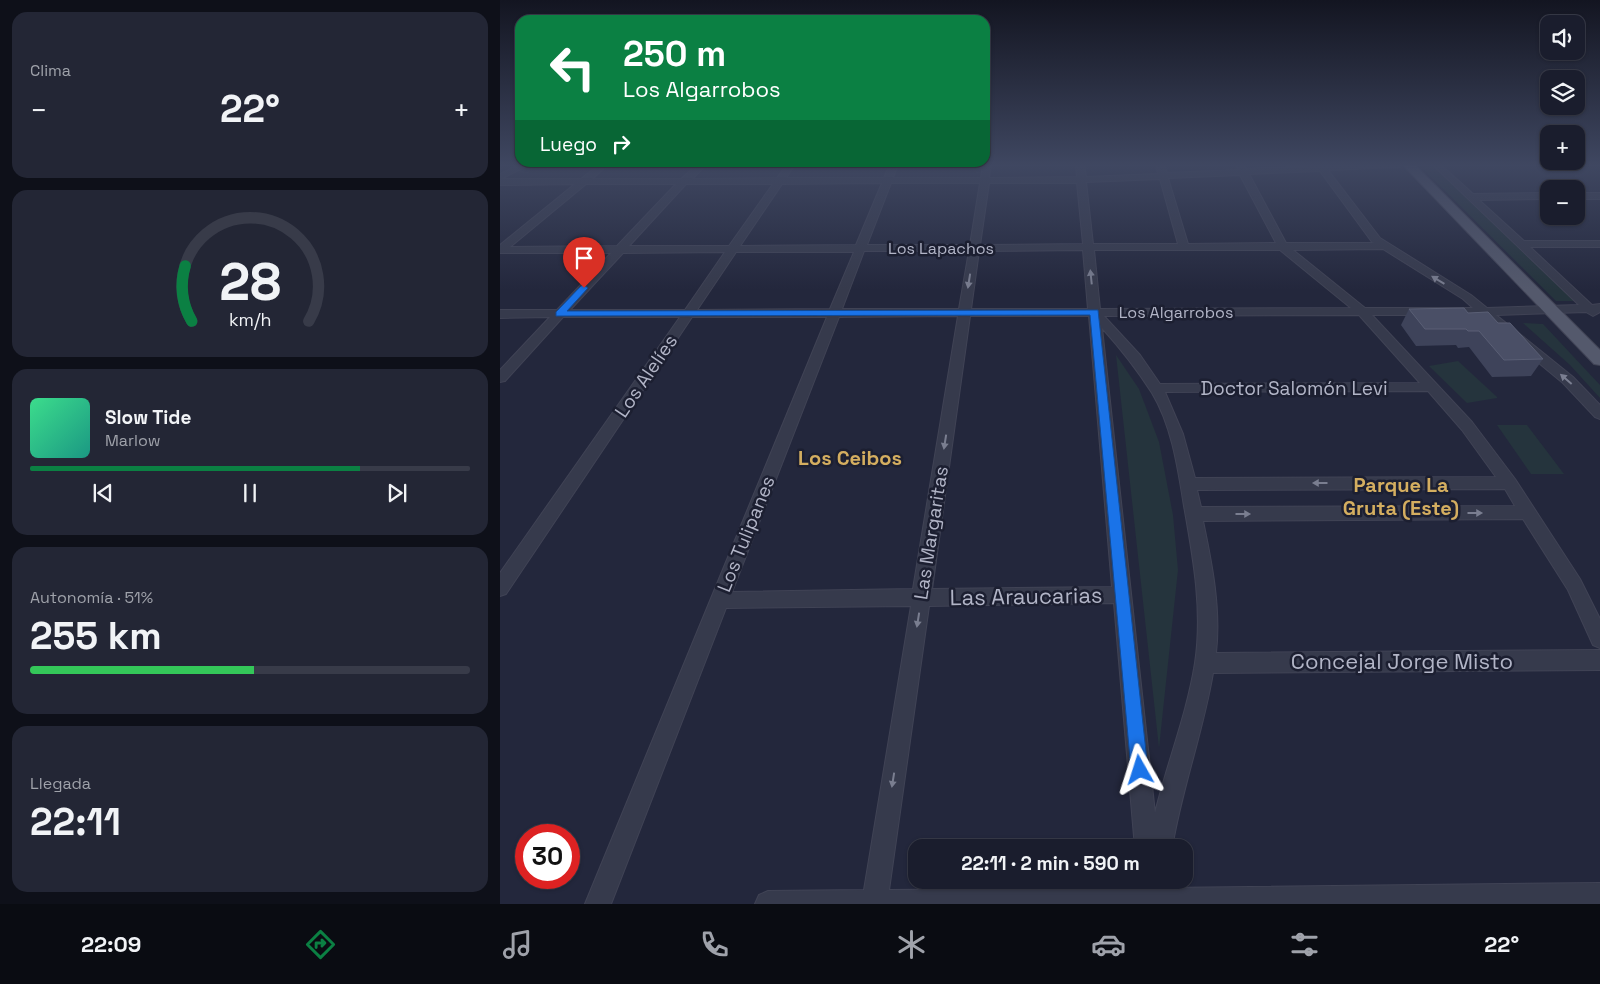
<!DOCTYPE html>
<html lang="es">
<head>
<meta charset="utf-8">
<style>
	body { margin:0; font-family:"Space Grotesk",sans-serif; background:#232635; color:#f1f3f6; height:100vh; display:flex; flex-direction:column; font-size:19px; white-space:nowrap }
	* { box-sizing:border-box; margin:0 }
	p { font-size:16px; color:#9fa2aa }
	.icon { flex:none; width:28px; height:28px; fill:none; stroke:currentColor; stroke-width:2; stroke-linecap:round; stroke-linejoin:round }
	.map { position:relative; flex:1; overflow:hidden }
	.panel { display:flex; flex-direction:column; gap:12px; padding:12px; background:#0e1019; width:500px }
	.panel>* { flex:none }
	.banner { position:absolute; left:15px; top:15px; width:475px; height:152px; border-radius:15px; box-shadow:0 1px 4px #0004,0 0 0 1px #383b49; background:#0b8043; color:#fff; overflow:hidden }
	.fabs { position:absolute; left:1040px; top:15px; display:grid; gap:10px }
	.fabs a { display:grid; place-items:center; width:45px; height:45px; border-radius:10px; background:#1a1d2d; box-shadow:0 1px 4px #0004,0 0 0 1px #383b49; font-size:25px }
	.speed { position:absolute; left:15px; top:824px; display:flex; gap:10px; font-size:25px; font-weight:700; text-align:center }
	.speed>* { display:grid; place-content:center; width:65px; height:65px; border-radius:50%; background:#1a1d2d; box-shadow:0 1px 4px #0004,0 0 0 1px #383b49; line-height:1 }
	.speed .limit { border:8px solid #d22; background:#fff; color:#111 }
	.pin { position:absolute; display:grid; place-items:center; width:42px; height:42px; color:#fff; margin:-51px -21px; border-radius:50% 50% 50% 0; rotate:-45deg; box-shadow:0 0 5px #0007 }
	.pin .icon { rotate:45deg }
	.me { position:absolute; width:55px; margin:-28px; rotate:354deg; stroke-linejoin:round; filter:drop-shadow(0 0 4px #0008) }
	.turn { display:flex; align-items:center; gap:18px; height:105px; padding:0 25px; font-size:22px }
	.turn .icon { width:65px; height:65px; stroke-width:2.5 }
	.turn b { display:block; font-size:35px; line-height:42px }
	.then { display:flex; align-items:center; height:48px; padding:0 25px; background:#0003; gap:10px; font-size:19px }
	.big { font-size:38px; font-weight:700; line-height:1.1 }
	.panel .card { flex:1; display:flex; flex-direction:column; justify-content:center; gap:8px; min-width:0; padding:0 18px; border-radius:15px; background:#232635 }
	.panel .dial { align-items:center; gap:0 }
	.dial svg { height:130px; overflow:visible; fill:none; stroke:#383b49; stroke-width:7; stroke-linecap:round; text-anchor:middle }
	.dial text { fill:#f1f3f6; stroke:none }
	.song { display:flex; align-items:center; gap:15px }
	.cover { width:60px; height:60px; border-radius:8px; background:linear-gradient(135deg,hsl(150 70% 55%),hsl(170 70% 35%)) }
	.played { height:5px; border-radius:2px; background:linear-gradient(90deg,#0b8043 75%,#383b49 75%) }
	.keys { display:flex; justify-content:space-around; direction:ltr }
	.heat { display:flex; justify-content:space-between; align-items:center; font-size:28px; direction:ltr }
	.charge { height:8px; border-radius:4px; background:linear-gradient(90deg,#34c759 51%,#383b49 0) }
	.trip { position:absolute; left:408px; top:839px; width:285px; height:50px; border-radius:15px; background:#1a1d2d; box-shadow:0 1px 4px #0004,0 0 0 1px #383b49; font-weight:700; line-height:50px; text-align:center }
	.tab-bar { display:flex; height:80px; justify-content:space-around; align-items:center; background:#0a0c12; color:#9fa2aa }
	.tab-bar .icon { width:35px; height:35px }
	.tab-bar .current { color:#0b8043 }
	.tab-bar b { font-size:22px; color:#f1f3f6 }
	main { display:flex; flex:1; min-height:0 }
	.map>svg:first-child { display:block }
	.green { fill:#25343d }
	.lines { fill:none; stroke-linecap:round; stroke-linejoin:round }
	.minor-casing { stroke:#404355; stroke-width:2 }
	.major-casing { stroke:#404355; stroke-width:2 }
	.minor { fill:#363a4c; fill-rule:evenodd }
	.major { fill:#54596c; fill-rule:evenodd }
	.wall { fill:#3e435a }
	.building { fill:#4a4f66; stroke:#5a5f75 }
	.oneway { fill:#7a7e90 }
	.route { fill:#1a73e8; stroke:#114b97 }
	.labels { text-anchor:middle; dominant-baseline:central; stroke-width:5; stroke-linejoin:round; paint-order:stroke }
	.far-street-label { font-size:16px; fill:#b2b5c7; stroke:#1c1f31 }
	.street-label { font-size:19px; fill:#b2b5c7; stroke:#1c1f31 }
	.neighbourhood-label { font-size:20px; font-weight:bold; fill:#d4ae60; stroke:#1c1f31 }
	.near-street-label { font-size:22px; fill:#b2b5c7; stroke:#1c1f31 }
</style>
</head>
<body>
<main>
<section class="panel">
<div class="card"><p>Clima</p>
<div class="heat"><a>−</a><b class="big">22°</b><a>+</a></div>
</div>
<div class="card dial"><svg viewBox="0 0 100 80">
<path d="M14 69A42 42 0 1 1 86 69"/>
<path d="M14 69A42 42 0 0 1 10 35" stroke="#0b8043"/>
<text x="50" y="56" font-size="32" font-weight="700">28</text>
<text x="50" y="72" font-size="11">km/h</text>
</svg></div>
<div class="card">
<div class="song"><i class="cover"></i><div><b>Slow Tide</b><p>Marlow</p></div></div>
<div class="played"></div>
<div class="keys"><svg class="icon" aria-label="previous" viewBox="0 0 24 24"><path d="M18 5L8 12l10 7zM5 5v14"/></svg><svg class="icon" aria-label="pause" viewBox="0 0 24 24"><path d="M8 5v14M16 5v14"/></svg><svg class="icon" aria-label="next" viewBox="0 0 24 24"><path d="M6 5l10 7-10 7zM19 5v14"/></svg></div>
</div>
<div class="card"><p>Autonomía · 51%</p><b class="big">255 km</b><div class="charge"></div></div>
<div class="card"><p>Llegada</p><b class="big">22:11</b></div>
</section>
<div class="map">
<svg width="1100" height="904" viewBox="0 0 1100 904">
	<rect width="100%" height="100%" fill="#23273c"/>
	<g class="green">
		<polygon points="929,165 934,167 1074,301 1056,301 922,168"/>
		<polygon points="1023,323 1043,324 1100,385 1100,398 1070,365"/>
		<polygon points="616,355 639,389 659,442 673,515 678,570 659,748"/>
		<polygon points="958,361 997,397 997,398 967,403 929,366"/>
		<polygon points="997,425 1027,425 1064,474 1031,474"/>
	</g>
	<g class="lines">
		<g class="minor-casing">
			<g id="minor">
				<path d="M20 164H30L1 179H81L100 164H109L92 179H181L198 164H207L192 179 277 178 287 164H295L286 178H384L390 164H398L393 178H481L483 164H491L489 178 577 177 576 164H584L586 177 658 174 656 164H664L667 173 738 170 735 164H743L746 169 816 166 815 164 824 165 904 164 900 167 828 170 880 238 971 295 987 308 1079 305 932 164H940L973 194 1049 193V199L979 200 1024 241H1100V247H1030L1092 305 1100 304V312L1093 316 1086 312 996 315 1073 377 1100 405V419L1095 417 1063 383 981 315H872L972 422 1015 479 1080 579 1100 619V648L1093 645 1068 590 1023 519 703 521C712 564 721 609 716 653L1100 650V670L713 673C703 732 682 788 672 848H635L614 603 429 606 389 890 639 888 638 880H662L663 888 1100 883V904H255L259 895 268 891 364 890 411 606 226 608 111 904H85L327 317H192L6 594 0 596V573L180 317H63L5 381 0 382V370L50 317 0 318V310H57L111 253H0V245L75 184 0 185V174ZM820 171 872 242 874 243H786L749 174ZM740 175 776 243 688 244 668 178ZM660 179 678 244H593L586 182ZM382 183 356 245 240 246 282 184ZM391 183H480L470 245H367ZM489 183H577L583 244 480 245ZM86 184H176L117 246 10 247ZM186 184H273L229 246H129ZM883 249 963 299 973 308H865L793 250ZM583 250 588 309H471L479 251ZM594 250H780L851 308 600 309ZM364 251H469L459 309H342ZM225 252 185 310H70L123 253ZM236 252H354L330 309 197 310ZM859 315 920 383 660 384 640 355 604 316ZM458 316 413 589 232 592 339 317ZM470 316H589L612 587 432 589ZM602 328C621 349 638 371 652 393 672 426 678 469 684 506 693 557 703 610 695 663 687 714 667 763 655 813ZM928 391 962 430 996 477 695 478 683 434 665 392ZM1005 489 1015 506 701 507 697 490Z"/>
				<rect x="1076" y="193" width="24" height="6"/>
			</g>
		</g>
		<g class="major-casing">
			<polygon id="major" points="902,164 914,164 1100,350 1100,365 1094,364"/>
		</g>
		<use href="#minor" class="minor"/>
		<use href="#major" class="major"/>
	</g>
	<polygon class="wall" points="909,309 968,313 998,323 1043,359 1031,376 992,377 969,347 958,348 956,345 916,346 901,325"/>
	<polygon class="building" points="964,308 968,313 988,312 998,323 1010,323 1043,359 1004,360 979,331 968,331 966,329 925,329 909,309"/>
	<defs><path id="oneway-solid" d="M-6-.8H1V-3.2L6.5 0L1 3.2V.8H-6Z" transform="scale(1.25)"/></defs>
	<g class="oneway">
		<use href="#oneway-solid" transform="translate(591 277) rotate(-96)"/>
		<use href="#oneway-solid" transform="translate(938 280) rotate(-149)"/>
		<use href="#oneway-solid" transform="translate(469 281) rotate(99)"/>
		<use href="#oneway-solid" transform="translate(1066 379) rotate(-139)"/>
		<use href="#oneway-solid" transform="translate(445 442) rotate(99)"/>
		<use href="#oneway-solid" transform="translate(820 483) rotate(180)"/>
		<use href="#oneway-solid" transform="translate(975 513)"/>
		<use href="#oneway-solid" transform="translate(743 514)"/>
		<use href="#oneway-solid" transform="translate(418 620) rotate(99)"/>
		<use href="#oneway-solid" transform="translate(393 780) rotate(99)"/>
	</g>
	<linearGradient id="sky" x2="0" y2="1"><stop stop-color="#131521"/><stop offset="0.57" stop-color="#3f4761"/><stop offset="1" stop-color="#3f4761" stop-opacity="0"/></linearGradient>
	<rect width="1100" height="290" fill="url(#sky)"/>
	<polygon class="route" points="84,285 88,288 67,311 598,310 648,770 645,776 640,778 634,776 631,770 590,315 56,316 56,312 81,286"/>
	<g class="labels">
		<g class="far-street-label">
			<text x="441" y="248">Los Lapachos</text>
			<text x="676" y="312">Los Algarrobos</text>
		</g>
		<g class="street-label">
			<text transform="translate(146 376) rotate(-56)">Los Alelíes</text>
			<text x="794" y="388">Doctor Salomón Levi</text>
			<text transform="translate(431 533) rotate(-81)">Las Margaritas</text>
			<text transform="translate(246 534) rotate(-68)">Los Tulipanes</text>
		</g>
		<g class="neighbourhood-label">
			<text x="350" y="458">Los Ceibos</text>
			<text x="901" y="485">Parque La<tspan x="901" dy="23">Gruta (Este)</tspan></text>
		</g>
		<g class="near-street-label">
			<text transform="translate(526 596) rotate(-1)">Las Araucarias</text>
			<text x="902" y="661">Concejal Jorge Misto</text>
		</g>
	</g>
</svg>
<div class="fabs">
<a><svg class="icon" aria-label="sound" viewBox="0 0 24 24"><path d="M4 9h4l5-4v14l-5-4H4zM17 9q2 3 0 6"/></svg></a>
<a><svg class="icon" aria-label="layers" viewBox="0 0 24 24"><path d="M12 4l9 5-9 5-9-5zM3 14l9 5 9-5"/></svg></a>
<a>+</a>
<a>−</a>
</div>
<div class="speed"><div class="limit">30</div></div>
<div class="pin" style="left:84px;top:288px;background:#d93025"><svg class="icon" aria-label="arrive" viewBox="0 0 24 24"><path d="M6 21V4h12l-3 4 3 4H6"/></svg></div>
<svg class="me" style="left:640px;top:770px" viewBox="-20 -20 40 40"><path d="M0-17L14 15 0 8-14 15z" fill="#1a73e8" stroke="#fff" stroke-width="4"/></svg>
<div class="trip">22:11 · 2 min · 590 m</div>
<div class="banner">
<div class="turn"><svg class="icon" aria-label="left" viewBox="0 0 24 24"><path d="M17 20v-9H6M10 6l-5 5 5 5"/></svg><div><b>250 m</b>Los Algarrobos</div></div>
<div class="then">Luego<svg class="icon" aria-label="right" viewBox="0 0 24 24"><path d="M7 20v-9h11M14 6l5 5-5 5"/></svg></div>
</div>
</div>
</main>
<nav class="tab-bar">
<b>22:09</b>
<svg class="icon current" aria-label="directions" viewBox="0 0 24 24"><path d="M12 3l9 9-9 9-9-9zM9 14v-3h6M13 9l2 2-2 2"/></svg>
<svg class="icon" aria-label="music" viewBox="0 0 24 24"><path d="M9 18V5l10-2v13"/><circle cx="6" cy="18" r="3"/><circle cx="16" cy="16" r="3"/></svg>
<svg class="icon" aria-label="phone" viewBox="0 0 24 24"><path d="M5 4h4l2 5-3 2q2 4 5 5l2-3 5 2v4C11 20 4 13 5 4z"/></svg>
<svg class="icon" aria-label="climate" viewBox="0 0 24 24"><path d="M12 3v18M4 7l16 10M4 17L20 7"/></svg>
<svg class="icon" aria-label="car" viewBox="0 0 24 24"><path d="M5 17H2v-5l4-1 3-4h7l3 4 3 1v5h-3M9 17h6M6 11h13"/><circle cx="7" cy="17" r="2"/><circle cx="17" cy="17" r="2"/></svg>
<svg class="icon" aria-label="filters" viewBox="0 0 24 24"><path d="M4 7h16M4 17h16"/><circle cx="9" cy="7" r="2"/><circle cx="15" cy="17" r="2"/></svg>
<b>22°</b>
</nav>
</body>
</html>
